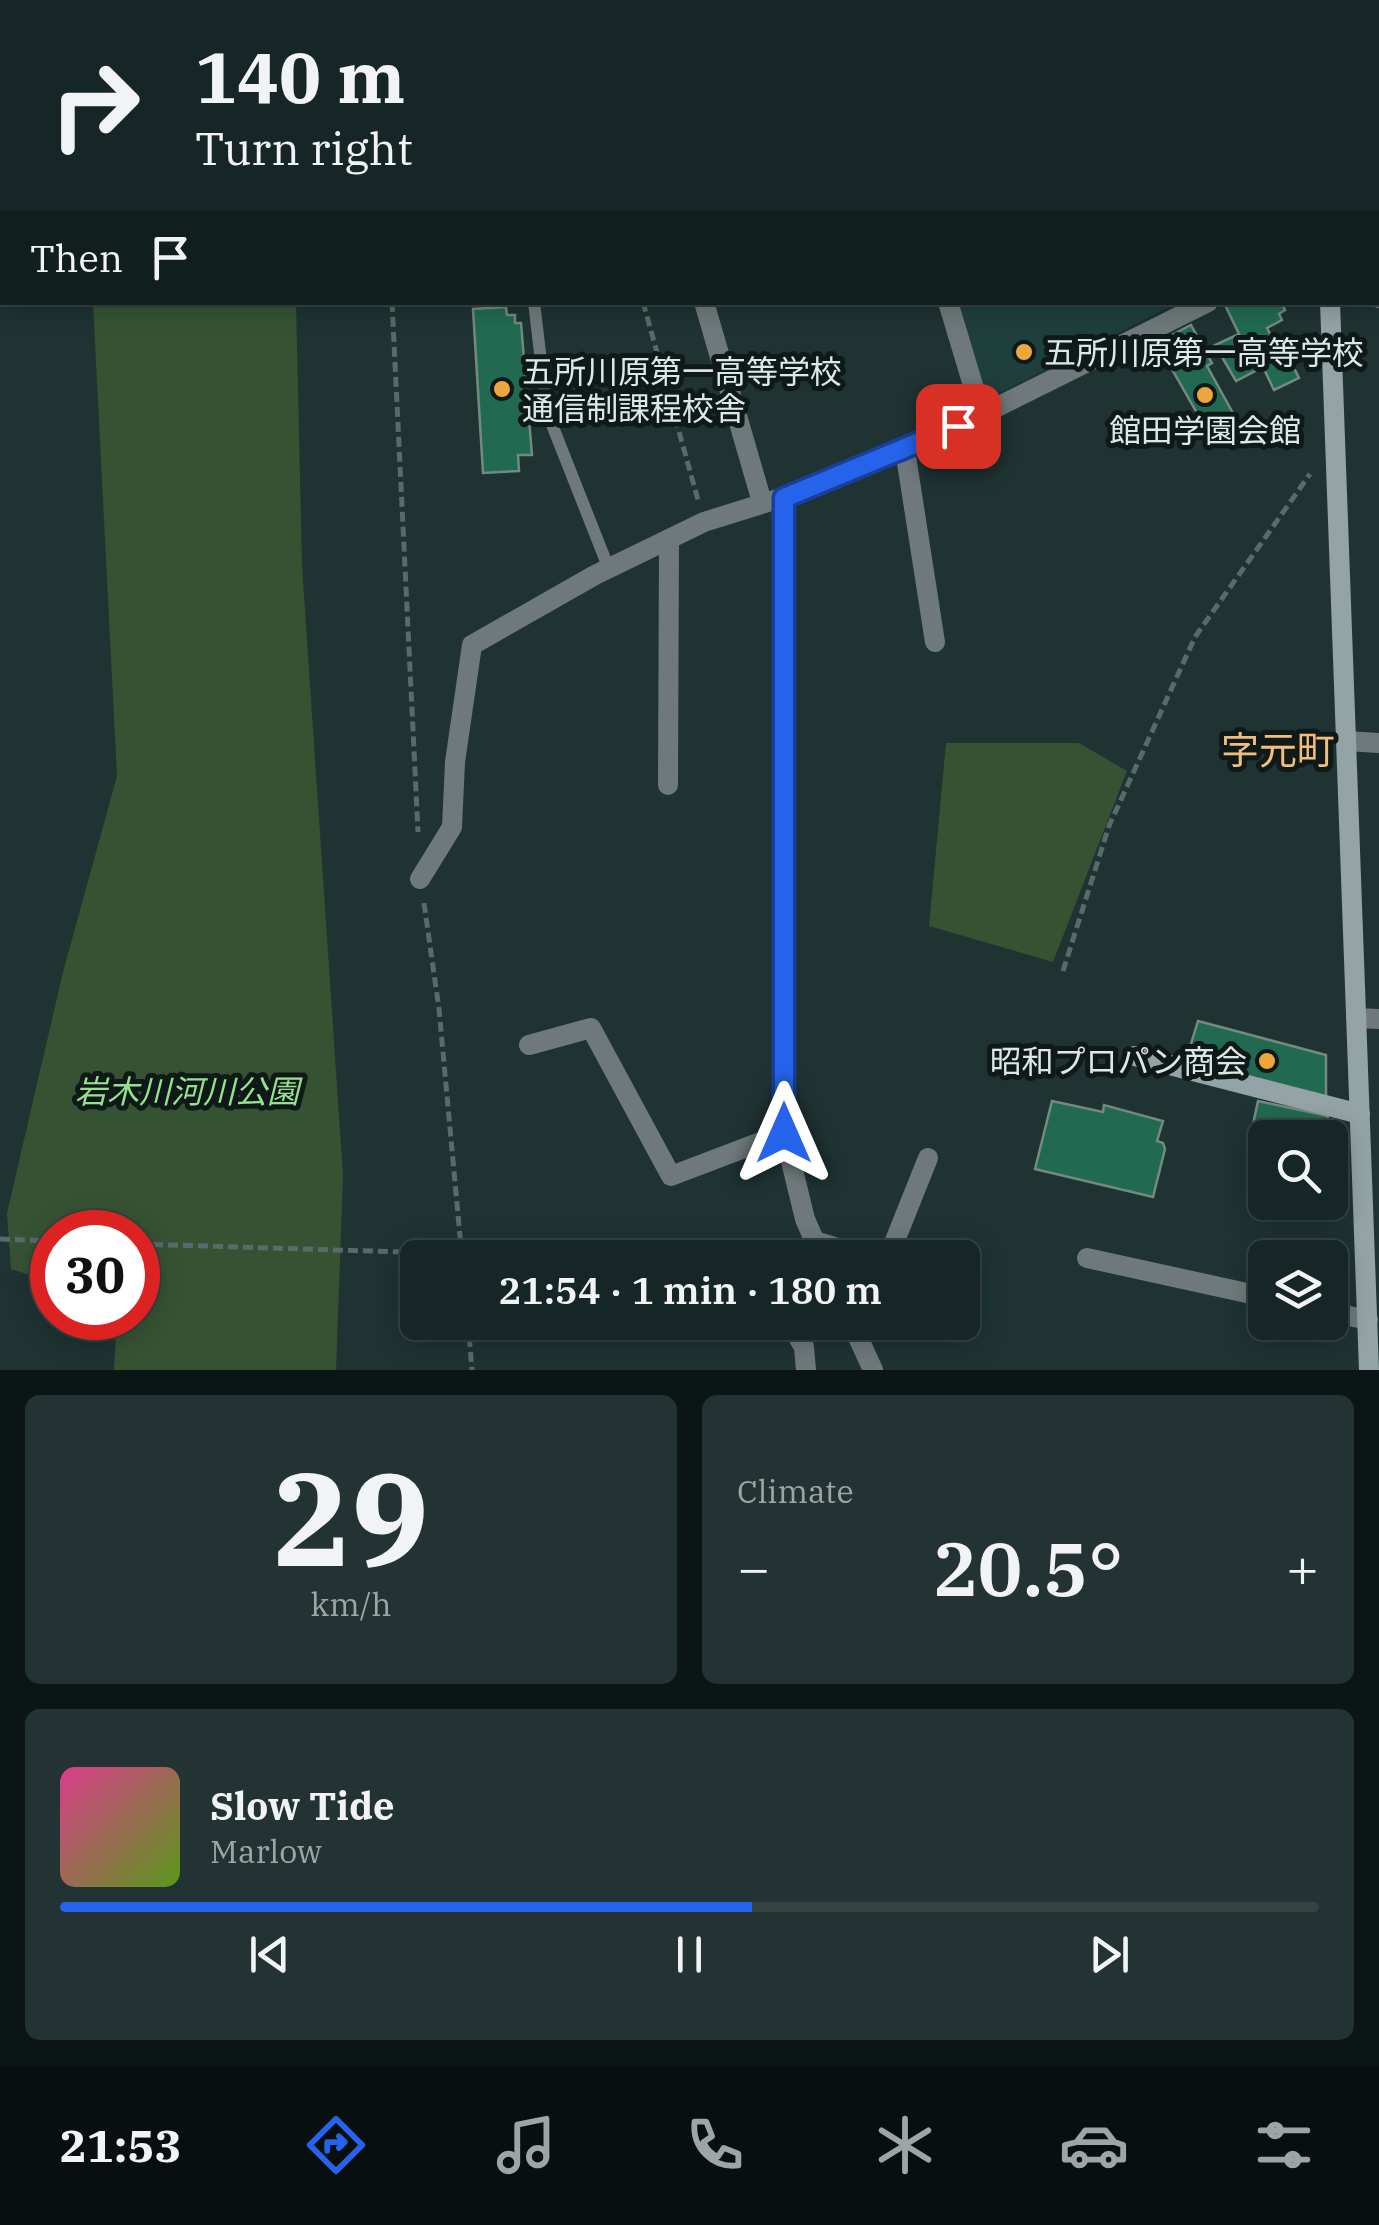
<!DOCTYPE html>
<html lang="en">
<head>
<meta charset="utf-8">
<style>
	body { margin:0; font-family:"IBM Plex Serif","Noto Sans JP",serif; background:#233232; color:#f1f3f6; height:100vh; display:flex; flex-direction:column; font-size:38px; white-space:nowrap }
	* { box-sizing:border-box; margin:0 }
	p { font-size:32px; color:#9ea5a7 }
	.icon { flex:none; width:55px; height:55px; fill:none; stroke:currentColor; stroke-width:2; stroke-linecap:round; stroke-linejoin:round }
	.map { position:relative; height:1370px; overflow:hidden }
	.sheet { display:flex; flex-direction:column; gap:25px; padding:25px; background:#0c1515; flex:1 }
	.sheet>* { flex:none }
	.banner { position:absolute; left:0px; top:0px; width:1380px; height:305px; box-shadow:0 5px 25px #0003,0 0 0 2px #354343; background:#162626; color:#f1f3f6; overflow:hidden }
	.buttons { position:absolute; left:1248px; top:1120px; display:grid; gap:20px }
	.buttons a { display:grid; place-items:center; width:100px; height:100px; border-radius:15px; background:#162626; box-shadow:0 5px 25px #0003,0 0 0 2px #354343; font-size:50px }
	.speed { position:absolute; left:30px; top:1210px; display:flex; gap:20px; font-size:50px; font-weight:700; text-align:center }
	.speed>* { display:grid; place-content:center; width:130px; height:130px; border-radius:50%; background:#162626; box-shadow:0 5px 25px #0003,0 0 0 2px #354343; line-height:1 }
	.speed .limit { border:15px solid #d22; background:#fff; color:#111 }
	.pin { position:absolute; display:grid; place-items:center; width:85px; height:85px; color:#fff; margin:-42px; border-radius:20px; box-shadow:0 5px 15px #0006 }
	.me { position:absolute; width:110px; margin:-55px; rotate:0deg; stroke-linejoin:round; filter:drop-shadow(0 0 8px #0008) }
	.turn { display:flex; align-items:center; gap:35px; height:210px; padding:0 30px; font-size:45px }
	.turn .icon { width:130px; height:130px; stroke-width:2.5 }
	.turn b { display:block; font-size:70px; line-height:85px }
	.then { display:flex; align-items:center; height:95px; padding:0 30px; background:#0003; gap:20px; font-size:38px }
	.big { font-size:75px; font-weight:600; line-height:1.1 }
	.sheet .widget { flex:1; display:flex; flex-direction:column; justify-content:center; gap:15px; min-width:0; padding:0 35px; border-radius:15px; background:#233232 }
	.sheet .dial { align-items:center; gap:0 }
	.dial b { font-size:130px; line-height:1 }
	.song { display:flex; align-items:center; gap:30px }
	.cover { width:120px; height:120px; border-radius:15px; background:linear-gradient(135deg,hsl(330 70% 55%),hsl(90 70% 35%)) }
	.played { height:10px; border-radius:5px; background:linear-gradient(90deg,#2563eb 55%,#354343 55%) }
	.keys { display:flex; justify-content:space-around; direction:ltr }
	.heat { display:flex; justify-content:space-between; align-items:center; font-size:55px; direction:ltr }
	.sheet .tiles { flex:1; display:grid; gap:25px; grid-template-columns:1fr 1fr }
	.widget:last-child { grid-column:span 2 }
	.trip { position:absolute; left:400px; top:1240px; width:580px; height:100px; border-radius:15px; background:#162626; box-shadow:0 5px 25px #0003,0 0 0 2px #354343; font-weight:600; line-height:100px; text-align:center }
	.tab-bar { display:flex; height:160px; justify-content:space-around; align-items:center; background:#090f0f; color:#9ea5a7 }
	.tab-bar .icon { width:70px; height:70px }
	.tab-bar .selected { color:#2563eb }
	.tab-bar b { font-size:45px; color:#f1f3f6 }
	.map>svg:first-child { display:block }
	.built { fill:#1f3f3c }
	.green { fill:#355333 }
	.building { fill:#216a51; stroke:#74897f; stroke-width:2.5 }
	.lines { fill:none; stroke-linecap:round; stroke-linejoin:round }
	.path { stroke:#586b6a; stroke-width:5; stroke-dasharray:10 5; stroke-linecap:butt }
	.lane { stroke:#6f797b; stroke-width:12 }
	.street { stroke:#6f797b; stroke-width:20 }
	.secondary { stroke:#93a3a6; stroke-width:20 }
	.route-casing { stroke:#184099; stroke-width:25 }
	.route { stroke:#2563eb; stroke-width:18 }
	.poi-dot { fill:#efa73d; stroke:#0f1918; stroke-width:4 }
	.labels { text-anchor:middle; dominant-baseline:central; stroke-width:10; stroke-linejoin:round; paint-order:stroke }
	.poi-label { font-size:32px; fill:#dbe8e7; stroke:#0f1918; text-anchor:start }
	.park-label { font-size:32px; font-style:italic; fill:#95e190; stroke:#0f1918 }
	.quarter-label { font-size:38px; fill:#f0be7e; stroke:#0f1918 }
</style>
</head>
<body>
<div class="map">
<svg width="1379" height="1370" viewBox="0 0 1379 1370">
	<rect width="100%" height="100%" fill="#1e3332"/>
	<g class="built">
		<polygon points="760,0 1230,0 1231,2 760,2"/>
		<polygon points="954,302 1176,303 983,401"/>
	</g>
	<g class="green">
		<rect x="44" y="0" width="244" height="2"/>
		<polygon points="93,303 296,303 302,565 343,1176 336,1370 114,1370 117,1318 138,1318 138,1232 52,1232 52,1282 11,1269 7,1213 63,972 117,776"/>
		<polygon points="946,743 1079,743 1127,771 1053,962 929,926"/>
	</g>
	<g class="building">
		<polygon points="975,0 1044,0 1043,2"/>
		<rect x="1059" y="0" width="105" height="2"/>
		<polygon points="1235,302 1281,302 1285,310 1279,314 1282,320 1267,328 1282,356 1287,354 1299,378 1274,390 1263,367 1236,381 1215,345 1239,334 1226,307"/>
		<polygon points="506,307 507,315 515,315 515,323 521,323 532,455 518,455 519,471 483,473 473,309"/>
		<polygon points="1191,325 1212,363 1207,366 1239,424 1213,441 1157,343"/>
		<polygon points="1198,1021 1326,1055 1326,1097 1207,1067 1211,1052 1190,1047"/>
		<polygon points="1052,1101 1103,1112 1104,1105 1163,1121 1157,1141 1163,1143 1165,1149 1153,1197 1035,1169"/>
		<polygon points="1258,1101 1328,1116 1324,1138 1290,1138 1252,1129"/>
	</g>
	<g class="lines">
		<g class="path">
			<polyline points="378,0 378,2"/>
			<polyline points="564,0 564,2"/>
			<polyline points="392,302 418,832"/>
			<polyline points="643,302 698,500"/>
			<polyline points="424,903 439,1009 462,1258"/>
			<polyline points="1063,971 1109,826 1195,637 1310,474"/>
			<polyline points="0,1239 52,1241"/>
			<polyline points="138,1244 435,1253 462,1247"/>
			<polyline points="468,1322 472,1370"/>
		</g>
		<polyline class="lane" points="534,302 547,412 609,569"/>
		<g class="street">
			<polyline points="895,0 895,2"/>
			<polyline points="701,2 701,0"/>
			<polyline points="1378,215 1379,214"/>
			<polyline points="1378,296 1379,298"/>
			<polyline points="704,302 762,502"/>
			<polyline points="948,302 982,415"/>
			<polyline points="905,450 935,642"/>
			<polyline points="784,497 784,1133 805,1219 822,1258"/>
			<polyline points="1346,741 1379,743"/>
			<polyline points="668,785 669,541"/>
			<polyline points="420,879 452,827 455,762 472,645 595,575 704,522 784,497 935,438 1208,302"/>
			<polyline points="1356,1018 1379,1019"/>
			<polyline points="529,1045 591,1028 671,1176 784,1133"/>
			<polyline points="815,1241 871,1258"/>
			<polyline points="888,1258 928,1158"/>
			<polyline points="1087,1258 1265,1297"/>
			<polyline points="1330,1312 1368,1320"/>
			<polyline points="789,1322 804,1347 806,1370"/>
			<polyline points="851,1322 873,1370"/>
		</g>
		<g class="secondary">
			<polyline points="1305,0 1305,2"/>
			<polyline points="1330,302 1369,1370"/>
			<polyline points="1135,1056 1360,1114"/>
		</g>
	</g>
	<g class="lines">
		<g class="route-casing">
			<polyline id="route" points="784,1133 784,498 958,426"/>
		</g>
		<use href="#route" class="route"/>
	</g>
	<g class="poi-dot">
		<circle cx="1024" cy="352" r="10"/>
		<circle cx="502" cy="389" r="10"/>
		<circle cx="1205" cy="395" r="10"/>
		<circle cx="1267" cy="1061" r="10"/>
	</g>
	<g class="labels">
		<g class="poi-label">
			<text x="1044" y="352">五所川原第一高等学校</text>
			<text x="522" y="371">五所川原第一高等学校<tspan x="522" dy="37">通信制課程校舎</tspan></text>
			<text x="1205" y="430" text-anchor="middle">館田学園会館</text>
			<text x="1247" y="1061" text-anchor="end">昭和プロパン商会</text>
		</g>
		<g class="park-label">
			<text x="187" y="1091">岩木川河川公園</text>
		</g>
		<g class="quarter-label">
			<text x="1278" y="749">字元町</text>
		</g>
	</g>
</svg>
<div class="buttons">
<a><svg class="icon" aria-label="search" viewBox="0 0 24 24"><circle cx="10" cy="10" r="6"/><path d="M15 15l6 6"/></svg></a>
<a><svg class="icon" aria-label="layers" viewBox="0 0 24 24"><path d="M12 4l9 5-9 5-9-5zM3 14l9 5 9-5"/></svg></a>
</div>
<div class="speed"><div class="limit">30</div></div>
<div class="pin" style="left:958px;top:426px;background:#d93025"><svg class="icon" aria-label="arrive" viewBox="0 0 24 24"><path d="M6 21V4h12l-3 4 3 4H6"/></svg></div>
<svg class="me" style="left:784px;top:1133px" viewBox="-20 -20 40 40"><path d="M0-17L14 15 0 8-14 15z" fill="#2563eb" stroke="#fff" stroke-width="4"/></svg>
<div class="trip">21:54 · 1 min · 180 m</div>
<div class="banner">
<div class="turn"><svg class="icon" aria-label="right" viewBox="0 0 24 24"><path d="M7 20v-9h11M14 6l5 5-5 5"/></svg><div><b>140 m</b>Turn right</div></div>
<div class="then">Then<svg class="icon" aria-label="arrive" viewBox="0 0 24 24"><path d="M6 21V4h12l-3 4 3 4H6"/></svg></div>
</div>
</div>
<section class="sheet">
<div class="tiles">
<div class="widget dial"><b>29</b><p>km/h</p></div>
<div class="widget"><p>Climate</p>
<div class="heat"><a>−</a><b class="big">20.5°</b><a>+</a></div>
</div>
<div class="widget">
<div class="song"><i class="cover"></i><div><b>Slow Tide</b><p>Marlow</p></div></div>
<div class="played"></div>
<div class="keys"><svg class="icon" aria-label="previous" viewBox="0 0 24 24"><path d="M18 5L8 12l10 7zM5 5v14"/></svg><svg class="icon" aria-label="pause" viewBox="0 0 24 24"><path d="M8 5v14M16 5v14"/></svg><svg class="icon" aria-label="next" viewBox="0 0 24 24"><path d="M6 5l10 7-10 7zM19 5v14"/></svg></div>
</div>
</div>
</section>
<nav class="tab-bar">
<b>21:53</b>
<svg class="icon selected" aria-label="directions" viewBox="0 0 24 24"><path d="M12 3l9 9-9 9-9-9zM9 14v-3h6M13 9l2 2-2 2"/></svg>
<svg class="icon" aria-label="music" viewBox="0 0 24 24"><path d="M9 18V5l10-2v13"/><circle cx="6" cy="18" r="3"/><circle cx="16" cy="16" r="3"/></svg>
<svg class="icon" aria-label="phone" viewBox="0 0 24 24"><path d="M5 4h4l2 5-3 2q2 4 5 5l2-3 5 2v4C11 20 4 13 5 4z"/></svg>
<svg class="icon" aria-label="climate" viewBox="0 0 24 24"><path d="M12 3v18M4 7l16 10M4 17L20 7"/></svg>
<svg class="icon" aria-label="car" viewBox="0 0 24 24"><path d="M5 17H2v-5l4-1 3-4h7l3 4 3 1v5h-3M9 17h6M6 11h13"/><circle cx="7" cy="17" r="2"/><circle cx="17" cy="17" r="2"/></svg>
<svg class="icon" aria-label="filters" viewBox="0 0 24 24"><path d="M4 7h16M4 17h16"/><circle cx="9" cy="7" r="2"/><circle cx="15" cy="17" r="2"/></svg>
</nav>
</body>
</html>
